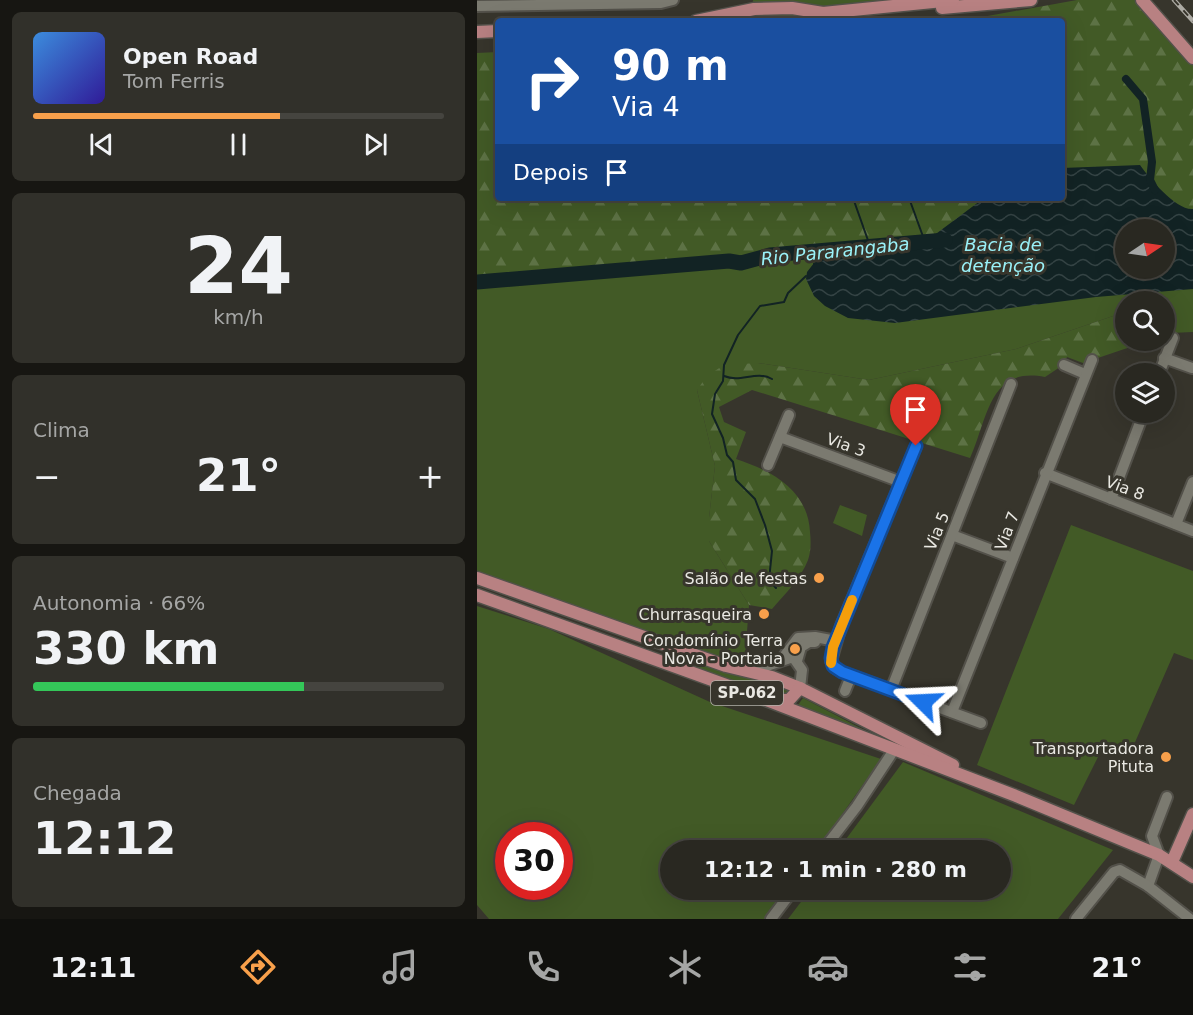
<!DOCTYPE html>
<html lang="pt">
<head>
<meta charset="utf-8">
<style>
	body { margin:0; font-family:"DejaVu Sans",sans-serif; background:#31302a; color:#f1f3f6; height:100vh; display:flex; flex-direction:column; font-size:22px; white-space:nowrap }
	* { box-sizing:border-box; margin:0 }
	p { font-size:20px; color:#a5a6a5 }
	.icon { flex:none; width:33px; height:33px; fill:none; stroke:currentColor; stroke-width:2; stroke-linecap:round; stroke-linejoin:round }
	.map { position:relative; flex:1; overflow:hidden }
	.sheet { display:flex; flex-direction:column; gap:12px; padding:12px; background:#171612; width:477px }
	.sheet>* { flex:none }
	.hud { position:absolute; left:18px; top:18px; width:570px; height:183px; border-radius:6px; box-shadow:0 6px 24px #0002,0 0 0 2px #45443f; background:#1a4fa0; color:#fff; overflow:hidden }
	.needle { width:39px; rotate:77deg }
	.tools { position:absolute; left:638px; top:219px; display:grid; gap:12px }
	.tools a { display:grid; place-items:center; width:60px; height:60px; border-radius:50%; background:#292821; box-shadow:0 6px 24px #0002,0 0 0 2px #45443f; font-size:30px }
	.speed { position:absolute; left:18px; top:822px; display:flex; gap:12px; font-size:30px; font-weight:700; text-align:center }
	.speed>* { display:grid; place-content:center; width:78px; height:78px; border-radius:50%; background:#292821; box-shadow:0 6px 24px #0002,0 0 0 2px #45443f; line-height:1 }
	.speed .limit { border:9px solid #d22; background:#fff; color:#111 }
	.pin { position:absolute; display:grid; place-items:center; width:51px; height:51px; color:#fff; margin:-62px -26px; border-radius:50% 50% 50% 0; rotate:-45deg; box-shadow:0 0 6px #0007 }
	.pin .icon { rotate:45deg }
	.me { position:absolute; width:66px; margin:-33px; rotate:291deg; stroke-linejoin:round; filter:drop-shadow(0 0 4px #0008) }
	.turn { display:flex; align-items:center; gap:21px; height:126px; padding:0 18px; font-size:27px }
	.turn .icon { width:78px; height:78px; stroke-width:2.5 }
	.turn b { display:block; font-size:42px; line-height:51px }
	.then { display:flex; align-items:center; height:57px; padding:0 18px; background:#0003; gap:12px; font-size:22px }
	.big { font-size:45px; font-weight:700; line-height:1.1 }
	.sheet .widget { flex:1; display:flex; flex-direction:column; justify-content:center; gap:9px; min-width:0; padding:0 21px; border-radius:9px; background:#31302a }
	.sheet .dial { align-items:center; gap:0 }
	.dial b { font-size:78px; line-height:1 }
	.song { display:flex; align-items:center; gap:18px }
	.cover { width:72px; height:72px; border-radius:9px; background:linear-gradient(135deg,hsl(210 70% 55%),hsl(250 70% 35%)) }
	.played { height:6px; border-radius:3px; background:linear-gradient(90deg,#f8a04b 60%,#45443f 60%) }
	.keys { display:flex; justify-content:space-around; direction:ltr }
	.heat { display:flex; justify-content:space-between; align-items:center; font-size:33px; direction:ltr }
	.charge { height:9px; border-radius:4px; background:linear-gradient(90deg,#34c759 66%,#45443f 0) }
	.trip { position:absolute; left:183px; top:840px; width:351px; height:60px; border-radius:30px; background:#292821; box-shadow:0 6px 24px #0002,0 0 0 2px #45443f; font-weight:700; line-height:60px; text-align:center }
	.tabs { display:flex; height:96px; justify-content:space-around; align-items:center; background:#10100d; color:#a5a6a5 }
	.tabs .icon { width:42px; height:42px }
	.tabs .selected { color:#f8a04b }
	.tabs b { font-size:27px; color:#f1f3f6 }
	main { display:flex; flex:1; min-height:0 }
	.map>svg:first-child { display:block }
	.grass { fill:#425a26; fill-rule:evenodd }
	.forest { fill:url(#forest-firs) }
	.water { fill:url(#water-waves); fill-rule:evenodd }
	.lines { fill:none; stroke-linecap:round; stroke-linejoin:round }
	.stream { stroke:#122324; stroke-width:2 }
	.canal { stroke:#122324; stroke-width:8 }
	.river { stroke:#122324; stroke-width:15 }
	.minor-casing { stroke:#53514a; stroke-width:14 }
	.major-casing { stroke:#53514a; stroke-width:15 }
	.minor { stroke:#7b7a70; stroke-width:10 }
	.major { stroke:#b88182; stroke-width:12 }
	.rail-casing { stroke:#adaba4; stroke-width:4.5 }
	.rail { stroke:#37352c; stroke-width:2; stroke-dasharray:7; stroke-linecap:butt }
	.route-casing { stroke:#114b97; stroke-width:15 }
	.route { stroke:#1a73e8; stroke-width:10 }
	.slow { stroke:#f59e0b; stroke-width:10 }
	.poi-dot { fill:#f8a04b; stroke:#37352c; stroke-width:2 }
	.labels { text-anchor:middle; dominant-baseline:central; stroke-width:6; stroke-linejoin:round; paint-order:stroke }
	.shield { fill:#37352c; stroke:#b4b2ab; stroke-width:1.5 }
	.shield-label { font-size:15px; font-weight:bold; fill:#e9e8e2 }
	.street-label { font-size:16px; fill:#e9e8e2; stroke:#37352c }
	.poi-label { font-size:16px; fill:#e9e8e2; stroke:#37352c; text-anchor:end }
	.water-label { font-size:18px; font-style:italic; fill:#9af1f8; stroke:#37352c }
</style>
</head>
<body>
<main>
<section class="sheet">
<div class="widget">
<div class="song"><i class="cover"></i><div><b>Open Road</b><p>Tom Ferris</p></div></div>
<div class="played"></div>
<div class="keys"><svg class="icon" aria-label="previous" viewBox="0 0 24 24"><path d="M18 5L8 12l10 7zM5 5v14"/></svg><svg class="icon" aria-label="pause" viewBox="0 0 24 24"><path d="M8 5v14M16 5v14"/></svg><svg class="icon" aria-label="next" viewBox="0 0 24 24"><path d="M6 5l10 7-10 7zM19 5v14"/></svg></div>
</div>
<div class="widget dial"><b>24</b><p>km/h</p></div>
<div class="widget"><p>Clima</p>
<div class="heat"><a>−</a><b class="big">21°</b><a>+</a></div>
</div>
<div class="widget"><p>Autonomia · 66%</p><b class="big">330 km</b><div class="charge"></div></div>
<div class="widget"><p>Chegada</p><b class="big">12:12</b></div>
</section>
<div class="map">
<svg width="716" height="919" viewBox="0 0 716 919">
	<defs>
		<pattern id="forest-firs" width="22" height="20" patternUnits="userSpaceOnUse" patternTransform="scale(1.5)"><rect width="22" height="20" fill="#425a26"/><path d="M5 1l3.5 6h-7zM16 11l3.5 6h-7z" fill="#5d7245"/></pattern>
		<pattern id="water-waves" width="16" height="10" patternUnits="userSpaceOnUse" patternTransform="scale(1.5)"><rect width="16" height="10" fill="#122324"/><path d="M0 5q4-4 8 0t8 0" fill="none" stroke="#344344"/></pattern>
	</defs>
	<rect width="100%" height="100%" fill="#37352c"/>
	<g class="grass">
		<polygon points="276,0 476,0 368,15 367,19 360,21 245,21 277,9"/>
		<path d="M716 218V332L694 333 687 313V302H648V312L539 349 392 380 281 363 220 390 238 466 232 518V541L272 605 268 658 249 665 0 576V282L252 261 264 263 293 255ZM648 230H687V268H648Z"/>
		<polygon points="363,505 390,515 385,536 356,523"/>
		<polygon points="594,525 716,571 716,660 697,653 652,756 627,745 597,805 500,765"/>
		<path d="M0 606 72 629 233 702 404 759 340 850H194V890H311L288 919H12L0 905ZM32 836H82V886H32Z"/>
		<polygon points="221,663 272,673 315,690 303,697 214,669"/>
		<polygon points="326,698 393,733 392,734 321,705"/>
		<polygon points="426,762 636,850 581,919 311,919 333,890 524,890 524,850 361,850"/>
	</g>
	<g class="forest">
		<polygon points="600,0 665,0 716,58 716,218 293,255 264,263 252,261 0,285 0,53 21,52 21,198 585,198 585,21 483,21"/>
		<path d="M648 312V340L671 341 606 363 590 357 586 365 568 377C512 366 511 418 493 458L275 390 242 407 247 422 269 432 259 459C295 471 331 490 333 532 334 542 334 551 331 560 324 578 308 594 295 609L272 605 232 541V518L238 466 220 390 230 376 247 365 281 363 392 380 539 349Z"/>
	</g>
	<path class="water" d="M663 165C672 178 700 211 716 209V289L619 297 418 323 371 318 348 306 337 296 329 279 330 272 337 263 371 247 448 242 507 198H585V168ZM648 230H687V268H648Z"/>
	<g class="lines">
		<g class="stream">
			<polyline points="376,198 393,246"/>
			<polyline points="432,198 448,242"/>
			<polyline points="337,264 371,247"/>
			<path d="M247 376C264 383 279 370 295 379"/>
			<polyline points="299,588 292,580 295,551 288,525 278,499 259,480 256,462 250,455 246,438 235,414 238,394 246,381 247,365 261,335 283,306 307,302 311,293 329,276"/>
		</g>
		<polyline class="canal" points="649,79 666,99 675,162 673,180 678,190"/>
		<polyline class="river" points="0,282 252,261 264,263 293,255 468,240"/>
		<g class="minor-casing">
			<g id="minor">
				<polyline points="0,6 184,3 196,0"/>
				<polyline points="687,358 715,368"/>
				<polyline points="587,365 608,374"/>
				<polyline points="682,374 696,338"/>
				<polyline points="303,437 424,482"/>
				<polyline points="439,446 364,626 354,661 358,668 365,672 504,723"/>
				<polyline points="291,465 312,415"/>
				<polyline points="568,473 716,531"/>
				<polyline points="634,499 667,412"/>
				<polyline points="699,524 716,482"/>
				<polyline points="475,535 536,558"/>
				<polyline points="305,659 321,638 338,637 359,641"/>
				<polyline points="320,661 324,647 332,642 338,642"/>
				<polyline points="269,668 284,668 316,657 325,670 323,688"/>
				<polyline points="414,690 534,384"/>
				<polyline points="368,691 374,676"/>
				<polyline points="475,712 615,360"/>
				<polyline points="346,850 380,806 417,750"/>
				<polyline points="671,886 682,855 675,836 690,797"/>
				<polyline points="294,919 316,890"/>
				<polyline points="599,919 637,872 643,870 671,886 713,919"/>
			</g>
		</g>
		<g class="major-casing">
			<g id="major">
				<polyline points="665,0 716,58"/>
				<polyline points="465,8 554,0"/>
				<polyline points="219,21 277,9 315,8 346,13 476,0"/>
				<polyline points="0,32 21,31"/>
				<polyline points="0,578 249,666 295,677 323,688 476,765"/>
				<polyline points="0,595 271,693 539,796 682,855 716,877"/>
				<polyline points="297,700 312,700 323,688"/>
				<polyline points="695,862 716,814"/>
			</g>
		</g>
		<use href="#minor" class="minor"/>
		<use href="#major" class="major"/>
		<g class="rail-casing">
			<polyline id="rail" points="697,0 716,21"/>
		</g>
		<use href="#rail" class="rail"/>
	</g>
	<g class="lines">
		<g class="route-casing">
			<polyline id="route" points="439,446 356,647 354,658 356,666 365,672 446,702"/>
		</g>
		<use href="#route" class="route"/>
		<polyline class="slow" points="354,663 356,647 375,600"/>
	</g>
	<g class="poi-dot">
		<circle cx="342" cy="578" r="6"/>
		<circle cx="287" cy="614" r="6"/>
		<circle cx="318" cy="649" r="6"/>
		<circle cx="689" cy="757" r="6"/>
	</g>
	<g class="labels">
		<rect class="shield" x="234" y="681" width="72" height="24" rx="4.5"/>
		<g class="shield-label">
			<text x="270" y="693">SP-062</text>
		</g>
		<g class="street-label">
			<text transform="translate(369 445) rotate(20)">Via 3</text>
			<text transform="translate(648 488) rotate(21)">Via 8</text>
			<text transform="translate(460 531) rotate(-68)">Via 5</text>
			<text transform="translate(530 531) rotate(-69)">Via 7</text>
		</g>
		<g class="poi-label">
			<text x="330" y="578">Salão de festas</text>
			<text x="275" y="614">Churrasqueira</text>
			<text x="306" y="640">Condomínio Terra<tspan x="306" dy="18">Nova - Portaria</tspan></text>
			<text x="677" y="748">Transportadora<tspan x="677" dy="18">Pituta</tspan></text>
		</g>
		<g class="water-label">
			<text x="526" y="244">Bacia de<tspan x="526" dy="21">detenção</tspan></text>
			<text transform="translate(358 251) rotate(-6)">Rio Pararangaba</text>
		</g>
	</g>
</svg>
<div class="tools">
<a><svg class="needle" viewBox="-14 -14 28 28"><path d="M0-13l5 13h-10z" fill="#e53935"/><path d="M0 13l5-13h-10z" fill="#a5a6a5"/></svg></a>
<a><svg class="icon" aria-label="search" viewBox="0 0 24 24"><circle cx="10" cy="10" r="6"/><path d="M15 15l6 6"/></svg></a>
<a><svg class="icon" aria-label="layers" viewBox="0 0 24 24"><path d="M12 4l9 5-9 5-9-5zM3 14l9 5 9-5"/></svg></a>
</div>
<div class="speed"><div class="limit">30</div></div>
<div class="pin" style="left:439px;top:446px;background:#d93025"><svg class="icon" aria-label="arrive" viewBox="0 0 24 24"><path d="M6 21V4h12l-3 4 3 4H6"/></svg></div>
<svg class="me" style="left:446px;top:702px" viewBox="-20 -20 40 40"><path d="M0-17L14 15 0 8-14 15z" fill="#1a73e8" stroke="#fff" stroke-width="4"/></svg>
<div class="trip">12:12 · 1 min · 280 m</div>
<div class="hud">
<div class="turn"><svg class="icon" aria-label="right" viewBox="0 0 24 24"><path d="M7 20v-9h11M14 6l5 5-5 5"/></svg><div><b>90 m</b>Via 4</div></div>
<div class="then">Depois<svg class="icon" aria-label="arrive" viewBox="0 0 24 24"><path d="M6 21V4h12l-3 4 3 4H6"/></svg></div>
</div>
</div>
</main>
<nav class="tabs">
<b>12:11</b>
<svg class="icon selected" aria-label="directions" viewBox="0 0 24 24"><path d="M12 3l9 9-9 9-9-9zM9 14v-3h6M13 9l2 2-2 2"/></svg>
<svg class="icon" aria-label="music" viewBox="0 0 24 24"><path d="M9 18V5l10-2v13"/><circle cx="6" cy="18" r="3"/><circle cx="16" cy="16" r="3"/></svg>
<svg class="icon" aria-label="phone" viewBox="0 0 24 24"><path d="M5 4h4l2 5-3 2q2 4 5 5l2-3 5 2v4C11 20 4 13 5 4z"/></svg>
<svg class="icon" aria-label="climate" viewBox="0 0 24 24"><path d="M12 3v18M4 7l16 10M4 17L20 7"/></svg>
<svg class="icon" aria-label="car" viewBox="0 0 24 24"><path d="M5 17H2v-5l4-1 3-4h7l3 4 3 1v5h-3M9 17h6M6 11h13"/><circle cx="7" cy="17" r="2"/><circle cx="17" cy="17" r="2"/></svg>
<svg class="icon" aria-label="filters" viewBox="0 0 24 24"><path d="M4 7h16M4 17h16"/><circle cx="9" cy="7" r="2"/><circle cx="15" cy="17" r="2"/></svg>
<b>21°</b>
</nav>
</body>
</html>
